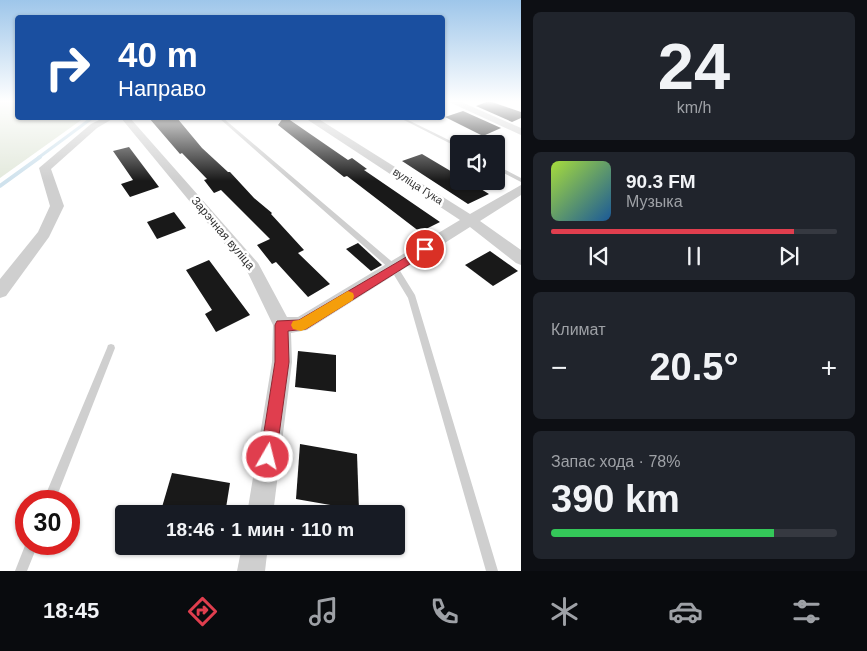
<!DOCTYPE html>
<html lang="ru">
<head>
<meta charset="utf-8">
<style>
	body { margin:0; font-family:Arial,sans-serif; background:#20242c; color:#f1f3f6; height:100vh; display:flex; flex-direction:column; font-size:19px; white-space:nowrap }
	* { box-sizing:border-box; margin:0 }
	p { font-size:16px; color:#9ea1a6 }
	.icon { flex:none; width:28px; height:28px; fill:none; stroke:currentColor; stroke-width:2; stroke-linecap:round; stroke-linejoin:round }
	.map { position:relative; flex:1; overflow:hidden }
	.panel { display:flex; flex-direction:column; gap:12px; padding:12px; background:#0d0f14; width:346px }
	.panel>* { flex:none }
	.banner { position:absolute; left:15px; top:15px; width:430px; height:105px; border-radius:5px; box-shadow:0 1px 4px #0004; background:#1a4fa0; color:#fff; overflow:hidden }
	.fabs { position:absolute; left:450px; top:135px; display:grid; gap:10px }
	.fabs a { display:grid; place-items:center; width:55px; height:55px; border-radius:5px; background:#171b24; box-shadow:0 1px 4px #0004; font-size:25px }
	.speed { position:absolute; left:15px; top:490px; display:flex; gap:10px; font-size:25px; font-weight:700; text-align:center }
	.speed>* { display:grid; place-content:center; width:65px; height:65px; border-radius:50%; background:#171b24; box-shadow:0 1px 4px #0004; line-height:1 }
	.speed .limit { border:8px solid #d22; background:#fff; color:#111 }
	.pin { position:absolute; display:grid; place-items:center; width:42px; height:42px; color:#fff; margin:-21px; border:2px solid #fff; border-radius:50%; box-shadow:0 1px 5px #0007 }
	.me { position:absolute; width:55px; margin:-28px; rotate:8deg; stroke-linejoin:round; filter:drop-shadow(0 0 4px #0008) }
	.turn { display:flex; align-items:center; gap:18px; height:105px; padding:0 20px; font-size:22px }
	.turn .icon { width:65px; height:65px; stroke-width:2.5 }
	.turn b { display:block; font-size:35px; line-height:42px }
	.big { font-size:38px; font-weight:800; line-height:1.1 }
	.panel .card { flex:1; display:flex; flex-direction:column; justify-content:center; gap:8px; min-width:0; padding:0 18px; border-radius:8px; background:#20242c }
	.panel .dial { align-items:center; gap:0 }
	.dial b { font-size:65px; line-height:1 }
	.song { display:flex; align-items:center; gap:15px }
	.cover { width:60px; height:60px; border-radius:8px; background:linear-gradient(135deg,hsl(80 70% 55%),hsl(210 70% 35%)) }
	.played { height:5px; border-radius:2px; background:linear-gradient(90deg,#e03e4e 85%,#363941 85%) }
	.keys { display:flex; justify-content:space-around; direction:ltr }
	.heat { display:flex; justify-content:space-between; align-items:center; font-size:28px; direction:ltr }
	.charge { height:8px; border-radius:4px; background:linear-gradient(90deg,#34c759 78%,#363941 0) }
	.trip { position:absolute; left:115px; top:505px; width:290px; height:50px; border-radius:5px; background:#171b24; box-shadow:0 1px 4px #0004; font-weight:800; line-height:50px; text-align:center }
	.dock { display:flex; height:80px; justify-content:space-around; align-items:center; background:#090b0e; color:#9ea1a6 }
	.dock .icon { width:35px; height:35px }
	.dock .active { color:#e03e4e }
	.dock b { font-size:22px; color:#f1f3f6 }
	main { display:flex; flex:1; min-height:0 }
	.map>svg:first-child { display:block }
	.green { fill:#e3e9dc }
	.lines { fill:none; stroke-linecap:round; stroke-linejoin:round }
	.stream-far1 { stroke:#cfe2ed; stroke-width:3 }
	.stream { stroke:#cfe2ed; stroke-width:4 }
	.building { fill:#191919 }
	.lane { fill:#cfcfcf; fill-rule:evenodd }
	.street { fill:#cfcfcf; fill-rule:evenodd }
	.route { fill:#e03e4e; stroke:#922833 }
	.slow { fill:#f59e0b }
	.labels { text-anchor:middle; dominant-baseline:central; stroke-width:5; stroke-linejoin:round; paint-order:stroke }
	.far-street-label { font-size:11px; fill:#323232; stroke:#fff }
	.street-label { font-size:12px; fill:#323232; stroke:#fff }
</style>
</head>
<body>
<main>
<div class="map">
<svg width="521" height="571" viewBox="0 0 521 571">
	<rect width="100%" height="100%" fill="#fff"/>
	<polygon class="green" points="0,101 17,101 18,118 84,118 0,178"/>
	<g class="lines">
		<polyline class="stream-far1" points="38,158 92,118"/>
		<polyline class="stream" points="0,186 40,157"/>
	</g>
	<g class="building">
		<polygon points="489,101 521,112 521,118 512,122 476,106"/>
		<polygon points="463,111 501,128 483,136 445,117"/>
		<polygon points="149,118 177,118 202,148 228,172 230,172 254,198 272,213 271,214 304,250 298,253 330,284 308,297 276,262 272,264 257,245 270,239 221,190 214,193 204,180 207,179 182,153 180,154"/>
		<polygon points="283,118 287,118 348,160 352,158 367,169 364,170 440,222 420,232 347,176 344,177 278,125"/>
		<polygon points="129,147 159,187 130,197 121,184 133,180 113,151"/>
		<polygon points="422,154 459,176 459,181 468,181 489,194 468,204 402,161"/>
		<polygon points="174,212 186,228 157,239 147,222"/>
		<polygon points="358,243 382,265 371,271 346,249"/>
		<polygon points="490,251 518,271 493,286 465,265"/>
		<polygon points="209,260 250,315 216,332 205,314 212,310 186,270"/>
		<polygon points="298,351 336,355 336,392 295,387"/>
		<polygon points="300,444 357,454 359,510 296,499"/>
		<polygon points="172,473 230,483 225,514 160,514"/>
	</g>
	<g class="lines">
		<g class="lane">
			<polygon points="219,118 223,118 397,266 415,295 498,571 486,571 408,298 391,270"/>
			<polygon points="400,118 404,118 459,145 459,148"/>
			<polygon points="496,165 521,178 521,182 496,169"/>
			<polygon points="111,344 114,345 115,348 55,501 43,501 107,348 108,345"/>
			<polygon points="26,543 38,544 27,571 15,571"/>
		</g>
		<g class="street">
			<polygon points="447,101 459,101 521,128 521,135"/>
			<polygon points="103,118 114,118 97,128 51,169 64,206 49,237 6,296 0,298 0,279 38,232 50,206 39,168 91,124"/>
			<polygon points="121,118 130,118 258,263 287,317 298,317 460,220 308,120 307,118 317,118 470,214 521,185 521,195 480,221 521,250 521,265 516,263 470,227 307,330 291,333 292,362 273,514 247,514 272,362 273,325 247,271"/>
			<polygon points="242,546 268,546 265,571 237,571"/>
		</g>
	</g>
	<linearGradient id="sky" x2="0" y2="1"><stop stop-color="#9ec6ea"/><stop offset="0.56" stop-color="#fff"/><stop offset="1" stop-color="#fff" stop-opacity="0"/></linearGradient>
	<rect width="521" height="181" fill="url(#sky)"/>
	<polygon class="route" points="425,246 430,249 429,252 306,329 288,331 289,362 276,457 274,462 268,465 263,462 260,457 275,362 275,325 277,321 299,320"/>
	<polygon class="slow" points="348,291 353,293 354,296 353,300 306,329 301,331 293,329 291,325 293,321 299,320"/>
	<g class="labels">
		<g class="far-street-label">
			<text transform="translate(418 186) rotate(33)">вуліца Гука</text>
		</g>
		<g class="street-label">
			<text transform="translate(223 233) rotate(50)">Зарэчная вуліца</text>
		</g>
	</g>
</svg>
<div class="fabs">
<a><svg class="icon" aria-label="sound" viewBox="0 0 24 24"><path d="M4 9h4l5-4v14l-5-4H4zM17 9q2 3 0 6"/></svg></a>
</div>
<div class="speed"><div class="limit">30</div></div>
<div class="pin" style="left:425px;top:249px;background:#d93025"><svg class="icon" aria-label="arrive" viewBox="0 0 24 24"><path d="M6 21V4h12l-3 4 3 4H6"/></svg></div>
<svg class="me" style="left:268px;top:457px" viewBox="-20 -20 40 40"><circle r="17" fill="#e03e4e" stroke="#fff" stroke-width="3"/><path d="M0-11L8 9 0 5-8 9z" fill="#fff"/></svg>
<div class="trip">18:46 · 1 мин · 110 m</div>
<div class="banner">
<div class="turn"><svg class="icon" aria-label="right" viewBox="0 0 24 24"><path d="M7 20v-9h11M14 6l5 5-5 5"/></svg><div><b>40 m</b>Направо</div></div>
</div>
</div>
<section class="panel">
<div class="card dial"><b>24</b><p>km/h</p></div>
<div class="card">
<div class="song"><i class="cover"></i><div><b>90.3 FM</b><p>Музыка</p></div></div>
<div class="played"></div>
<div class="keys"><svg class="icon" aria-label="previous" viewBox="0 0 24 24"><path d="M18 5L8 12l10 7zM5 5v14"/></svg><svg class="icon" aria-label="pause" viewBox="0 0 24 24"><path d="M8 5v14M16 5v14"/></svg><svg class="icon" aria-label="next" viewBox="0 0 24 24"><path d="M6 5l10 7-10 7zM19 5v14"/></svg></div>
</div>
<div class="card"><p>Климат</p>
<div class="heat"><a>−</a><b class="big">20.5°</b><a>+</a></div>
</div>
<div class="card"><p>Запас хода · 78%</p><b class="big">390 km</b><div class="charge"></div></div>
</section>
</main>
<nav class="dock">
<b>18:45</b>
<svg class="icon active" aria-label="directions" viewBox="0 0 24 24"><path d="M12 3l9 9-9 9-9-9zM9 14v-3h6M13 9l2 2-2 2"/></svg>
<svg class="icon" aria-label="music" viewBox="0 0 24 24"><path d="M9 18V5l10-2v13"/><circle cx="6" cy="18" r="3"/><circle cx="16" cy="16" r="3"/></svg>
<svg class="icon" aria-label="phone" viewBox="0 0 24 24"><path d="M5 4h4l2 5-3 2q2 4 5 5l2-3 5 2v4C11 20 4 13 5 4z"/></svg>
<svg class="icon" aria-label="climate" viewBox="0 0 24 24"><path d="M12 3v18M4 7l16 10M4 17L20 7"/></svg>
<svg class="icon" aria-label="car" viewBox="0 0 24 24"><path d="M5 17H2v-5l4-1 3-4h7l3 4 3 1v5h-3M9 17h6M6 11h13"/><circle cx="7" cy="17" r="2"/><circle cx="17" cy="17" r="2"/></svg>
<svg class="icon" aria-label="filters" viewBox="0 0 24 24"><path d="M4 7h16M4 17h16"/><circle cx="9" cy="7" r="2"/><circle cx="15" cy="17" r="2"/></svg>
</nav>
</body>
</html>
